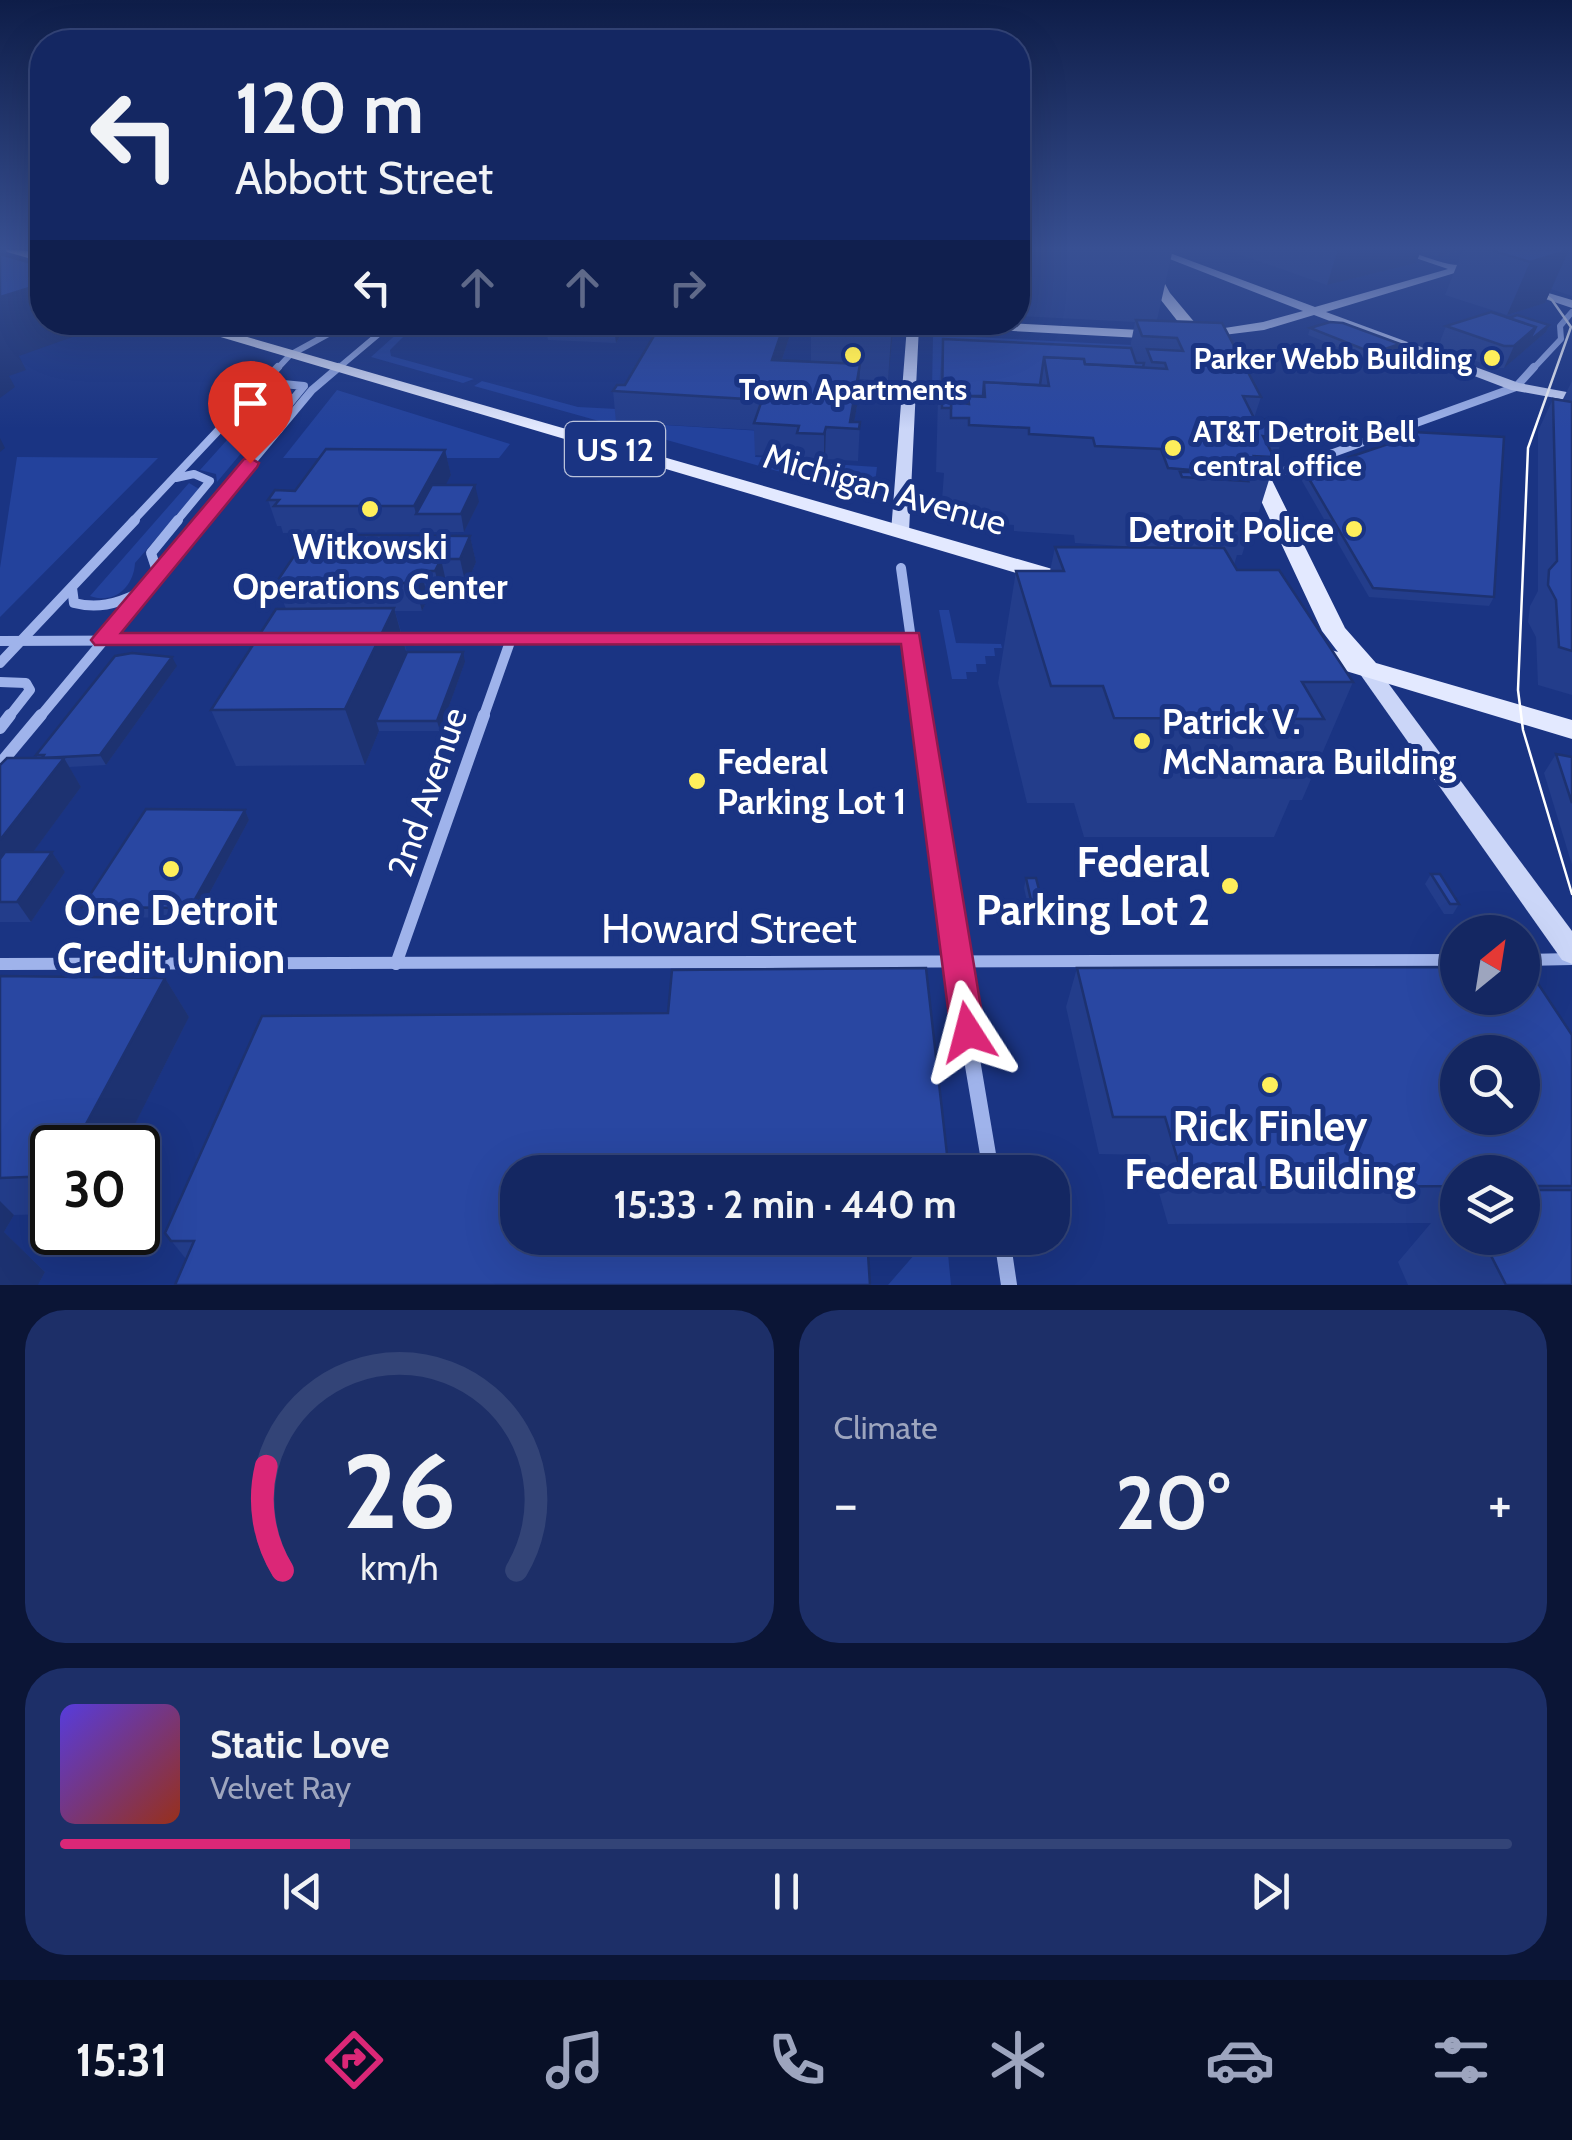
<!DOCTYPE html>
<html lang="en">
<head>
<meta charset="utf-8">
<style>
	body { margin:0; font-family:Cabin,sans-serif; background:#1d2f68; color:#f1f3f6; height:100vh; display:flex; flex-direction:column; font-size:38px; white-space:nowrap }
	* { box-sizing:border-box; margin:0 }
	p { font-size:32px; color:#9da5be }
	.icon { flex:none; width:55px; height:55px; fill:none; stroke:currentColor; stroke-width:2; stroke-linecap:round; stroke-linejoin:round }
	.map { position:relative; height:1285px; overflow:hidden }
	.details { display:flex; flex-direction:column; gap:25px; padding:25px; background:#0b1536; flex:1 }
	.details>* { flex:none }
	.guide { position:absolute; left:30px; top:30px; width:1000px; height:305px; border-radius:40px; box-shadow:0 10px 40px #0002,0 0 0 2px #347; background:#142762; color:#f1f3f6; overflow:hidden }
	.needle { width:65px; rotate:30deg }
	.controls { position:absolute; left:1440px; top:915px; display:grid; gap:20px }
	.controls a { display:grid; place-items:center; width:100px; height:100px; border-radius:50%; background:#142762; box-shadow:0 10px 40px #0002,0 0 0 2px #347; font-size:50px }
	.speed { position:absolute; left:30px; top:1125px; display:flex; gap:20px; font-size:50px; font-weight:700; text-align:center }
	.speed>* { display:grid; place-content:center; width:130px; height:130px; border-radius:50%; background:#142762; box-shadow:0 10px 40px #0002,0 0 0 2px #347; line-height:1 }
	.speed .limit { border:5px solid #111; border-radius:15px; background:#fff; color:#111 }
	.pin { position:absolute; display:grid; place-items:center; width:85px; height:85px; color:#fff; margin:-102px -42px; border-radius:50% 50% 50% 0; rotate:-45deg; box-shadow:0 0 10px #0007 }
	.pin .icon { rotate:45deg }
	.me { position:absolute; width:110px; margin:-55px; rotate:351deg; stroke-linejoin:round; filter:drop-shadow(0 0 8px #0008) }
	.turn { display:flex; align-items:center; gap:35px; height:210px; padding:0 40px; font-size:45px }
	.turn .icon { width:130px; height:130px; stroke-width:2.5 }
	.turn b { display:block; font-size:70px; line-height:85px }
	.lanes { display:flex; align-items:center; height:95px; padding:0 40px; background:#0003; justify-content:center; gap:50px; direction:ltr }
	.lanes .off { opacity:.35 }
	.big { font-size:75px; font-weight:800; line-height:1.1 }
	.details .tile { flex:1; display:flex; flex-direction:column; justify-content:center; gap:15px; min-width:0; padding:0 35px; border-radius:40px; background:#1d2f68 }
	.details .dial { align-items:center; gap:0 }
	.dial svg { height:260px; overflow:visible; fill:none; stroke:#347; stroke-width:7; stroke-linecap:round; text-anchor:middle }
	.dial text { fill:#f1f3f6; stroke:none }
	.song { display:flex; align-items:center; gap:30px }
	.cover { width:120px; height:120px; border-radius:15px; background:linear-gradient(135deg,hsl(250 70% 55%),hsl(10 70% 35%)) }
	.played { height:10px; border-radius:5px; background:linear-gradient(90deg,#db2777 20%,#347 20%) }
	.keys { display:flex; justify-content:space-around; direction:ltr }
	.heat { display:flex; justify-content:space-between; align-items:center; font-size:55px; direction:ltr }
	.details .tiles { flex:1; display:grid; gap:25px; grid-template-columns:1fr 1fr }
	.tile:last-child { grid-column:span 2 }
	.trip { position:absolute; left:500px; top:1155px; width:570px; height:100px; border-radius:40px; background:#142762; box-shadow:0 10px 40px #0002,0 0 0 2px #347; font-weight:800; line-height:100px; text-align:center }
	.menu { display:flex; height:160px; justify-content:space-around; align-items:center; background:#081027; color:#9da5be }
	.menu .icon { width:70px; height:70px }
	.menu .selected { color:#db2777 }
	.menu b { font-size:45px; color:#f1f3f6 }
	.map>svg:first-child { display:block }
	.green { fill:#23429c }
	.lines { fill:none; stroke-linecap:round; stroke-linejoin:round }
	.street-far4 { stroke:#9fb3eb; stroke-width:6 }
	.street-far3 { stroke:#9fb3eb; stroke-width:8 }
	.street-far2 { stroke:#9fb3eb; stroke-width:10 }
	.street-far1 { stroke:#9fb3eb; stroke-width:12 }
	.street { stroke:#9fb3eb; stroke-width:16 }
	.secondary { fill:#cbd6f8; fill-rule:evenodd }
	.primary { fill:#e3e9ff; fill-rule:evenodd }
	.highway { fill:#fff; fill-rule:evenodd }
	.tram { stroke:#fff; stroke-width:2.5 }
	.wall { fill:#233d8b; fill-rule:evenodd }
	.shaded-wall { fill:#1d3271 }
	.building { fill:#2947a2; stroke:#1d3271; stroke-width:2.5; fill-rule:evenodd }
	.route { fill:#db2777; stroke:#8e194d; stroke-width:2.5 }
	.poi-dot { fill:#feee5b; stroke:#1a3483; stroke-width:4 }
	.labels { text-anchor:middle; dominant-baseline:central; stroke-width:10; stroke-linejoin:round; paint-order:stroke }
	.far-poi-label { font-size:30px; font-weight:bold; fill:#fff; stroke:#1a3483; text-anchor:end }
	.shield { fill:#1a3483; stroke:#bac2da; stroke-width:2.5 }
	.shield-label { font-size:32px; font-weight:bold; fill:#fff }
	.street-label { font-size:35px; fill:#fff; stroke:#1a3483 }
	.poi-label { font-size:35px; font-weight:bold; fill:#fff; stroke:#1a3483; text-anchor:start }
	.near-poi-label { font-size:42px; font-weight:bold; fill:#fff; stroke:#1a3483 }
	.near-street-label { font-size:42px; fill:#fff; stroke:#1a3483 }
</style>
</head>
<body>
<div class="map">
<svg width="1572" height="1285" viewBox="0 0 1572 1285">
	<rect width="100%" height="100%" fill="#1a3483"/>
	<g class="green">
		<polygon points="410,322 417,323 390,350 391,356 474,379 463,383 371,357"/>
		<polygon points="933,335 1171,347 953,391 932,390"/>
		<polygon points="482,381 578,407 617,409 617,422 762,431 755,457 795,458 788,474 474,386"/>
		<polygon points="280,387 294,390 217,482 216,474 200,470 272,390"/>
		<polygon points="337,390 510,444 499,458 283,458"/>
		<polygon points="17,457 158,458 0,617 0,568"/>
		<polygon points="831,464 877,467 873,498 826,484"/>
		<path d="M189 483 199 489 135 563C134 586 115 605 90 596Z"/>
		<polygon points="939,610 949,610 956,643 1001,644 1002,648 994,648 995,656 985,656 986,664 976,664 977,672 966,672 967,679 952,679"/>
		<polygon points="915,1254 948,1254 951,1285 888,1285"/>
	</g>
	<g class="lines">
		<g class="street-far4">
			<polyline points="276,370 290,355 350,322"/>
			<polyline points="336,370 393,322"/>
			<polyline points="1532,370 1561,339 1560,326 1572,312"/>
		</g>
		<g class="street-far3">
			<polyline points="261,389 283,384 304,386 271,426 279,429"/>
			<polyline points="176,478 194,474 210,481 176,522"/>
			<polyline points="1261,479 1516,387 1534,367"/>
			<polyline points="132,522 278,367"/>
			<polyline points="202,522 312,390 339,367"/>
		</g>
		<g class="street-far2">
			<polyline points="901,568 922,718"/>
			<polyline points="158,574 151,553 178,520"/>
			<path d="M72 588 74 603C97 609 116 604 137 594"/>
			<polyline points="392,639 911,638"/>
			<polyline points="0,641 265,640"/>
			<polyline points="0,663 135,520"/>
			<polyline points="0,682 26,683 30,690 8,718"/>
			<polyline points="39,718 204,520"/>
			<polyline points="483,718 511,639"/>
		</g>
		<g class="street-far1">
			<polyline points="922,715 957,967"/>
			<polyline points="0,728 10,715"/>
			<polyline points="0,764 41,715"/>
			<polyline points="1522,960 1572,959"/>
			<polyline points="0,964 1458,960"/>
			<polyline points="396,964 484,715"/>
		</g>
		<g class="street">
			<polyline points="956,965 991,1172"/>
			<polyline points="1002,1238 1009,1285"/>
		</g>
		<g class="secondary">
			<path d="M1144 249H1159L1315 307 1448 269 1389 249C1414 249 1440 266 1461 265 1486 264 1508 249 1534 249L1326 312 1519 383 1572 393V401L1511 390 1314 315 1264 330 1199 338V332L1263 322 1303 311Z"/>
			<polygon points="1525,286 1572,300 1572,308 1521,291 1521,287"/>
			<polygon points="898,322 986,322 1159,331 1165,335 1159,339 919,326 909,532 900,537 891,532 907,326"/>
			<polygon points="1367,662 1374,664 1572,931 1572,964 1562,960 1360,674 1357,669 1360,664"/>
		</g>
		<g class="primary">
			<polygon points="1133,249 1146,249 1170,293 1206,336 1209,354 1197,354 1190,337 1157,295"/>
			<polygon points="170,322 195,322 1073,575 1077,580 1065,587 1057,585"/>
			<polygon points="1252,454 1262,460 1345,628 1376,663 1572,720 1572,739 1296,656 1292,650 1296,644 1305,642 1338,652 1322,631 1242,460"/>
		</g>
		<polygon class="highway" points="5,249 42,252 42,262 7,252"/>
		<polyline class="tram" points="1531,249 1509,256 1506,266 1552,300 1571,327 1528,448 1518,690 1523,730 1572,894"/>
	</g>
	<g class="wall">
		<polygon points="1018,249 1173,249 1157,320 1261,397 1254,418 1282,439 1251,537 1248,536 1242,555 1237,555 1234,565 1237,570 1353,682 1302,800 1290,800 1274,837 1084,837 1074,803 1027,803 998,683 1016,571 1050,571 1055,547 1137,547 1075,543 1074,535 1014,531 1014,525 958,521 958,513 941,513 944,473 936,472 938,398 943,339 1130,348 1135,322 1018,316"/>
		<polygon points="1224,249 1572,249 1572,296 1551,289 1545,303 1507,315 1445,295 1463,250 1438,257 1421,251 1416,263 1327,285"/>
		<polygon points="1509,318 1549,325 1546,332 1504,368 1495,368 1438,347 1446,326"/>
		<polygon points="545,322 628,322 628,323 616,343 548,340"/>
		<polygon points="811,322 894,322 888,381 859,379 859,395 854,422 860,422 858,461 825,459 824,467 797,465 797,458 755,455 754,430 616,422 613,391 625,385 790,335 782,360 811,362"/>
		<polygon points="1310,328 1397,352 1370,360 1308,335"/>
		<polygon points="1572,381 1572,695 1538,685 1536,637 1528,622 1530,606 1538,591 1538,431 1553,399 1562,401"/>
		<polygon points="445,450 451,475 445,485 479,502 464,532 283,533 281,526 277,526 268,500 295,491"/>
		<polygon points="1305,472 1494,597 1489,606 1369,597 1302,481"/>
		<polygon points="470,536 476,562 466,586 447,586 442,599 428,598 422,611 395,611 407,652 465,662 440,731 379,731 365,765 236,766 211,710 286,609 276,583"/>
		<polygon points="177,666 106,765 69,767 81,787 33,852 52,852 65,872 31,922 0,922 0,765 38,758 36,755"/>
		<polygon points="1556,754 1572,757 1572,865 1544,773"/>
		<polygon points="245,810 249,820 196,918 88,917 82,907"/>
		<polygon points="1431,874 1459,904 1453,914 1444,914 1425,884"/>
		<polygon points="1026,878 1044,909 1041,919 1031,919 1024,888"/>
		<polygon points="926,968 518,1172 186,1259 165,1233 668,1013"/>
		<path d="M1077 968 1572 1035V1285H1408L1398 1262 1431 1223 1168 1224 1148 1155 1099 1154 1066 1007ZM1458 1172H1522V1238H1458Z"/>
		<polygon points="0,976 165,978 189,1017 123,1148 52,1148 52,1214 14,1215 4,1232 45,1272 38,1285 0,1285"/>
	</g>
	<g class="shaded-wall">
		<polygon points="1338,249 1421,249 1416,263 1327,285"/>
		<polygon points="1441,249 1463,249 1438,257"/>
		<polygon points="1569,250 1545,303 1507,315 1530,262"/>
		<polygon points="42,284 42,322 93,322 95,329 19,356 26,370 9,376 15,387 0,398 0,297"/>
		<polygon points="613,322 628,322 616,343"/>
		<polygon points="785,322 790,322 790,335 772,390 772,360"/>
		<polygon points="892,322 894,322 888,381"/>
		<polygon points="1549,325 1546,332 1504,368 1514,346 1536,327"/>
		<polygon points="1400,344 1397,352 1370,360 1373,353"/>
		<polygon points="860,364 859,395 853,428 850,422"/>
		<polygon points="826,427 825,459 824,467 824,434"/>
		<polygon points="0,438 5,448 0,452"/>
		<polygon points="445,450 451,475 430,514 416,514 414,506"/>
		<polygon points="475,485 479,502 464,532 461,514"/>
		<polygon points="470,536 476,562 466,586 460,559"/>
		<polygon points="441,559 447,586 442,599 435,571"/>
		<polygon points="421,571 428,598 422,611 415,583"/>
		<polygon points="394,608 409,662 376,721 379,731 365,765 345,709"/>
		<polygon points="463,652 465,662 440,731 437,721"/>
		<polygon points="172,657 177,666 106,765 100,755"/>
		<polygon points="64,758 81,787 0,897 0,840"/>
		<polygon points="245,810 249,820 196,918 190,908"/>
		<polygon points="52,852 65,872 31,922 17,902"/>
		<polygon points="165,978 189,1017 123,1148 73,1148"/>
		<polygon points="0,1201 14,1215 4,1232 45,1272 38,1285 0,1285"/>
	</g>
	<g class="building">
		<polygon points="1487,249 1564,249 1569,250 1530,262"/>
		<polygon points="0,254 42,266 42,284 0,297"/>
		<polygon points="1491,312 1536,327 1514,346 1504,346 1446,326"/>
		<polygon points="1517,315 1549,325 1529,341 1536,327 1509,318"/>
		<polygon points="1136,320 1222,323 1261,397 1243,396 1255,420 1271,419 1282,439 1263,436 1274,457 1254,456 1263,474 1234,472 1245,475 1248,481 1182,477 1180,472 1192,472 1191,470 1168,468 1161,449 1095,446 1093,438 1029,434 1029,428 969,425 969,418 951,418 951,401 969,404 968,396 985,397 984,382 1049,386 1044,357 1084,359 1085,364 1167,369 1165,363 1152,362 1147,349 1183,351 1177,338 1142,336"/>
		<polygon points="662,322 785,322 772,360 860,364 850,422 860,422 859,429 826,427 824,434 797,433 799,426 754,423 762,400 613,391 617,385 625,385"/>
		<polygon points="1330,322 1343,323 1400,344 1373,353 1310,328"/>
		<polygon points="943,339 1131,348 1136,363 1144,363 1143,367 1085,364 1084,359 1044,357 1040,385 984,382 983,396 968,396 968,403 951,401 951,408 942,408"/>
		<polygon points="1553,399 1572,402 1572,651 1559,647 1556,600 1548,585 1549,570 1557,561"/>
		<polygon points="1413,432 1504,437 1494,597 1373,588 1305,472 1412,436"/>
		<polygon points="326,449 445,450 414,506 274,506 279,500 268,500 275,490 295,491"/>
		<polygon points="432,485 475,485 461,514 416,514"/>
		<polygon points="308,535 470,536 460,559 441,559 435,571 421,571 415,583 276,583"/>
		<polygon points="1055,547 1224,548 1237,570 1279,570 1353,682 1302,682 1324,719 1114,718 1103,686 1051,686 1016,571 1064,571"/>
		<polygon points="394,608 345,709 211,710 276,609"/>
		<polygon points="407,652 463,652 437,721 376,721"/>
		<polygon points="132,653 172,657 100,755 42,758 44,755 36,755 115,656"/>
		<polygon points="1556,754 1572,757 1572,803"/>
		<polygon points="7,758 64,758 0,840 0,765"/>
		<polygon points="146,809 245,810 190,908 82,907"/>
		<polygon points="5,852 52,852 17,902 0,902 0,859"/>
		<polygon points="1431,874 1440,874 1459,904 1450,904"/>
		<polygon points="1026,878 1036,878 1044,909 1033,909"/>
		<path d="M1458 967V998H1522V967H1527L1572 1035V1186H1522V1172H1458V1186L1186 1188 1165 1117H1113L1077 968ZM1458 1052H1522V1118H1458Z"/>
		<polygon points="926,968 949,1172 518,1172 518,1238 867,1238 870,1285 175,1285 194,1241 171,1241 165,1233 262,1016 668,1013 672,970"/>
		<polygon points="0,976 165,978 73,1148 52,1148 52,1176 0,1178"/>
		<polygon points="1522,1190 1572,1190 1572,1285 1506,1285 1482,1238 1522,1238"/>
	</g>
	<linearGradient id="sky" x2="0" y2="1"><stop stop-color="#0e1d48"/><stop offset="0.58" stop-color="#385093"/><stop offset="1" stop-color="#385093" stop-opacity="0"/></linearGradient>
	<rect width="1572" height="429" fill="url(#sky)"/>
	<polygon class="route" points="250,458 259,463 257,467 121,633 919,633 985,1032 980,1043 968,1047 956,1043 951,1032 901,644 95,645 91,640 95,635 244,459"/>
	<g class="poi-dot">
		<circle cx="853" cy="355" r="10"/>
		<circle cx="1492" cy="358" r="10"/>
		<circle cx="1173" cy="448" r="10"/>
		<circle cx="370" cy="509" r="10"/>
		<circle cx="1354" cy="529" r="10"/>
		<circle cx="1142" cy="741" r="10"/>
		<circle cx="697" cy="781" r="10"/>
		<circle cx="171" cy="869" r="10"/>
		<circle cx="1230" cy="886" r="10"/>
		<circle cx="1270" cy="1085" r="10"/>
	</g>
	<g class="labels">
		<g class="far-poi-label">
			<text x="1472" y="358">Parker Webb Building</text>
			<text x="853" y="389" text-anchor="middle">Town Apartments</text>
			<text x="1193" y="431" text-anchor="start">AT&amp;T Detroit Bell<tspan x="1193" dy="34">central office</tspan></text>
		</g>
		<rect class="shield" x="565" y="422" width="100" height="54" rx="8"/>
		<g class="shield-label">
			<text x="615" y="449">US 12</text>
		</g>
		<g class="street-label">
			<text transform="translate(885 489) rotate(16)">Michigan Avenue</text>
			<text transform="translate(427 792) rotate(-71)">2nd Avenue</text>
		</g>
		<g class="poi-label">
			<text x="1334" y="529" text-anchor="end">Detroit Police</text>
			<text x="370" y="546" text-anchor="middle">Witkowski<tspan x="370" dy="40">Operations Center</tspan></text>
			<text x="1162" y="721">Patrick V.<tspan x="1162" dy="40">McNamara Building</tspan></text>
			<text x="717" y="761">Federal<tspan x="717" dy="40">Parking Lot 1</tspan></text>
		</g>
		<g class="near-poi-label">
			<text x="1210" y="862" text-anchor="end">Federal<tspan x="1210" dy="48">Parking Lot 2</tspan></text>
			<text x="171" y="910">One Detroit<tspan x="171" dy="48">Credit Union</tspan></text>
			<text x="1270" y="1126">Rick Finley<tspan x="1270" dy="48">Federal Building</tspan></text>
		</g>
		<g class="near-street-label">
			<text x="729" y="928">Howard Street</text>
		</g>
	</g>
</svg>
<div class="controls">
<a><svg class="needle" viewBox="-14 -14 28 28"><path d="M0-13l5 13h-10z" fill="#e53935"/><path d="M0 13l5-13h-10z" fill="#9da5be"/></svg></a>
<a><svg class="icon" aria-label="search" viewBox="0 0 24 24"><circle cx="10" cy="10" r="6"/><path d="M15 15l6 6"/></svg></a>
<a><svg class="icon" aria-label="layers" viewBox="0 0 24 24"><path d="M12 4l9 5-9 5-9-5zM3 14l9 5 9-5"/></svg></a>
</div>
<div class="speed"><div class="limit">30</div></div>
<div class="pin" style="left:250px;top:463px;background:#d93025"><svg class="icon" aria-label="arrive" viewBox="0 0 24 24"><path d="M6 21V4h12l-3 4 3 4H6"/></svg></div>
<svg class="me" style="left:968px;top:1032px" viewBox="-20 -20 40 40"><path d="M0-17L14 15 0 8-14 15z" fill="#db2777" stroke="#fff" stroke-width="4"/></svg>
<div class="trip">15:33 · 2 min · 440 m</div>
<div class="guide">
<div class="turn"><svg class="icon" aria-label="left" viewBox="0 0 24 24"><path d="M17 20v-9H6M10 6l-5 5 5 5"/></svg><div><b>120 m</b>Abbott Street</div></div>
<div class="lanes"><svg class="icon" aria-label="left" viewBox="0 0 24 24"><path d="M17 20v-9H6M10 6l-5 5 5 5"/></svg><svg class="icon off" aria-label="ahead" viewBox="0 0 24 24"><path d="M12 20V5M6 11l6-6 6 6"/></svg><svg class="icon off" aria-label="ahead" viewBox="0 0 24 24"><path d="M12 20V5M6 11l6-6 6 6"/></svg><svg class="icon off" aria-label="right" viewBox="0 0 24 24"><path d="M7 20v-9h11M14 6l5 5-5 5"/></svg></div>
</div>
</div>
<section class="details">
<div class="tiles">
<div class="tile dial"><svg viewBox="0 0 100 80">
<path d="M14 69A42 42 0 1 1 86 69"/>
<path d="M14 69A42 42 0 0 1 9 37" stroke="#db2777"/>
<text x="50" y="56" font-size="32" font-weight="700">26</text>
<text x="50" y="72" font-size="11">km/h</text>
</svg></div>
<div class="tile"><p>Climate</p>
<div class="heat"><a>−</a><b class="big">20°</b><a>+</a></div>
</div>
<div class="tile">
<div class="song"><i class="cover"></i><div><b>Static Love</b><p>Velvet Ray</p></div></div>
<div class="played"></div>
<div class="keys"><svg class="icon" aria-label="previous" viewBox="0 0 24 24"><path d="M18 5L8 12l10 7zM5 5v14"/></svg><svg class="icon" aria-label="pause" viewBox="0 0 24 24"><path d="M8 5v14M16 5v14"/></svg><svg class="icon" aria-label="next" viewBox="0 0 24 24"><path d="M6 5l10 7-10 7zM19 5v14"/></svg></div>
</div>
</div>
</section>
<nav class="menu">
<b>15:31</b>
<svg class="icon selected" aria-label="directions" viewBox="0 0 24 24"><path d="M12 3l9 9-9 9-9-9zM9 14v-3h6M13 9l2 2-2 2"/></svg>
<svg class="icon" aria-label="music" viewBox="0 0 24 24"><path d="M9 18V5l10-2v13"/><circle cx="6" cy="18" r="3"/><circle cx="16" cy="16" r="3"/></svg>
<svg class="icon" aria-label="phone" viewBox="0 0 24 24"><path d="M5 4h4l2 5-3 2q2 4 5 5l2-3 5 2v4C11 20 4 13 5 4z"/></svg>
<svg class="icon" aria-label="climate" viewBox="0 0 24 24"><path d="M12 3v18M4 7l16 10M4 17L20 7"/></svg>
<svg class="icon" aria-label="car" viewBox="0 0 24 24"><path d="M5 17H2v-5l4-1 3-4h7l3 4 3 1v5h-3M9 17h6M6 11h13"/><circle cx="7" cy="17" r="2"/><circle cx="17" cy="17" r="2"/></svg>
<svg class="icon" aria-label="filters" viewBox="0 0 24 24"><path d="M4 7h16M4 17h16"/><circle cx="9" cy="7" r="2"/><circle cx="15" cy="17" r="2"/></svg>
</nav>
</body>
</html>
